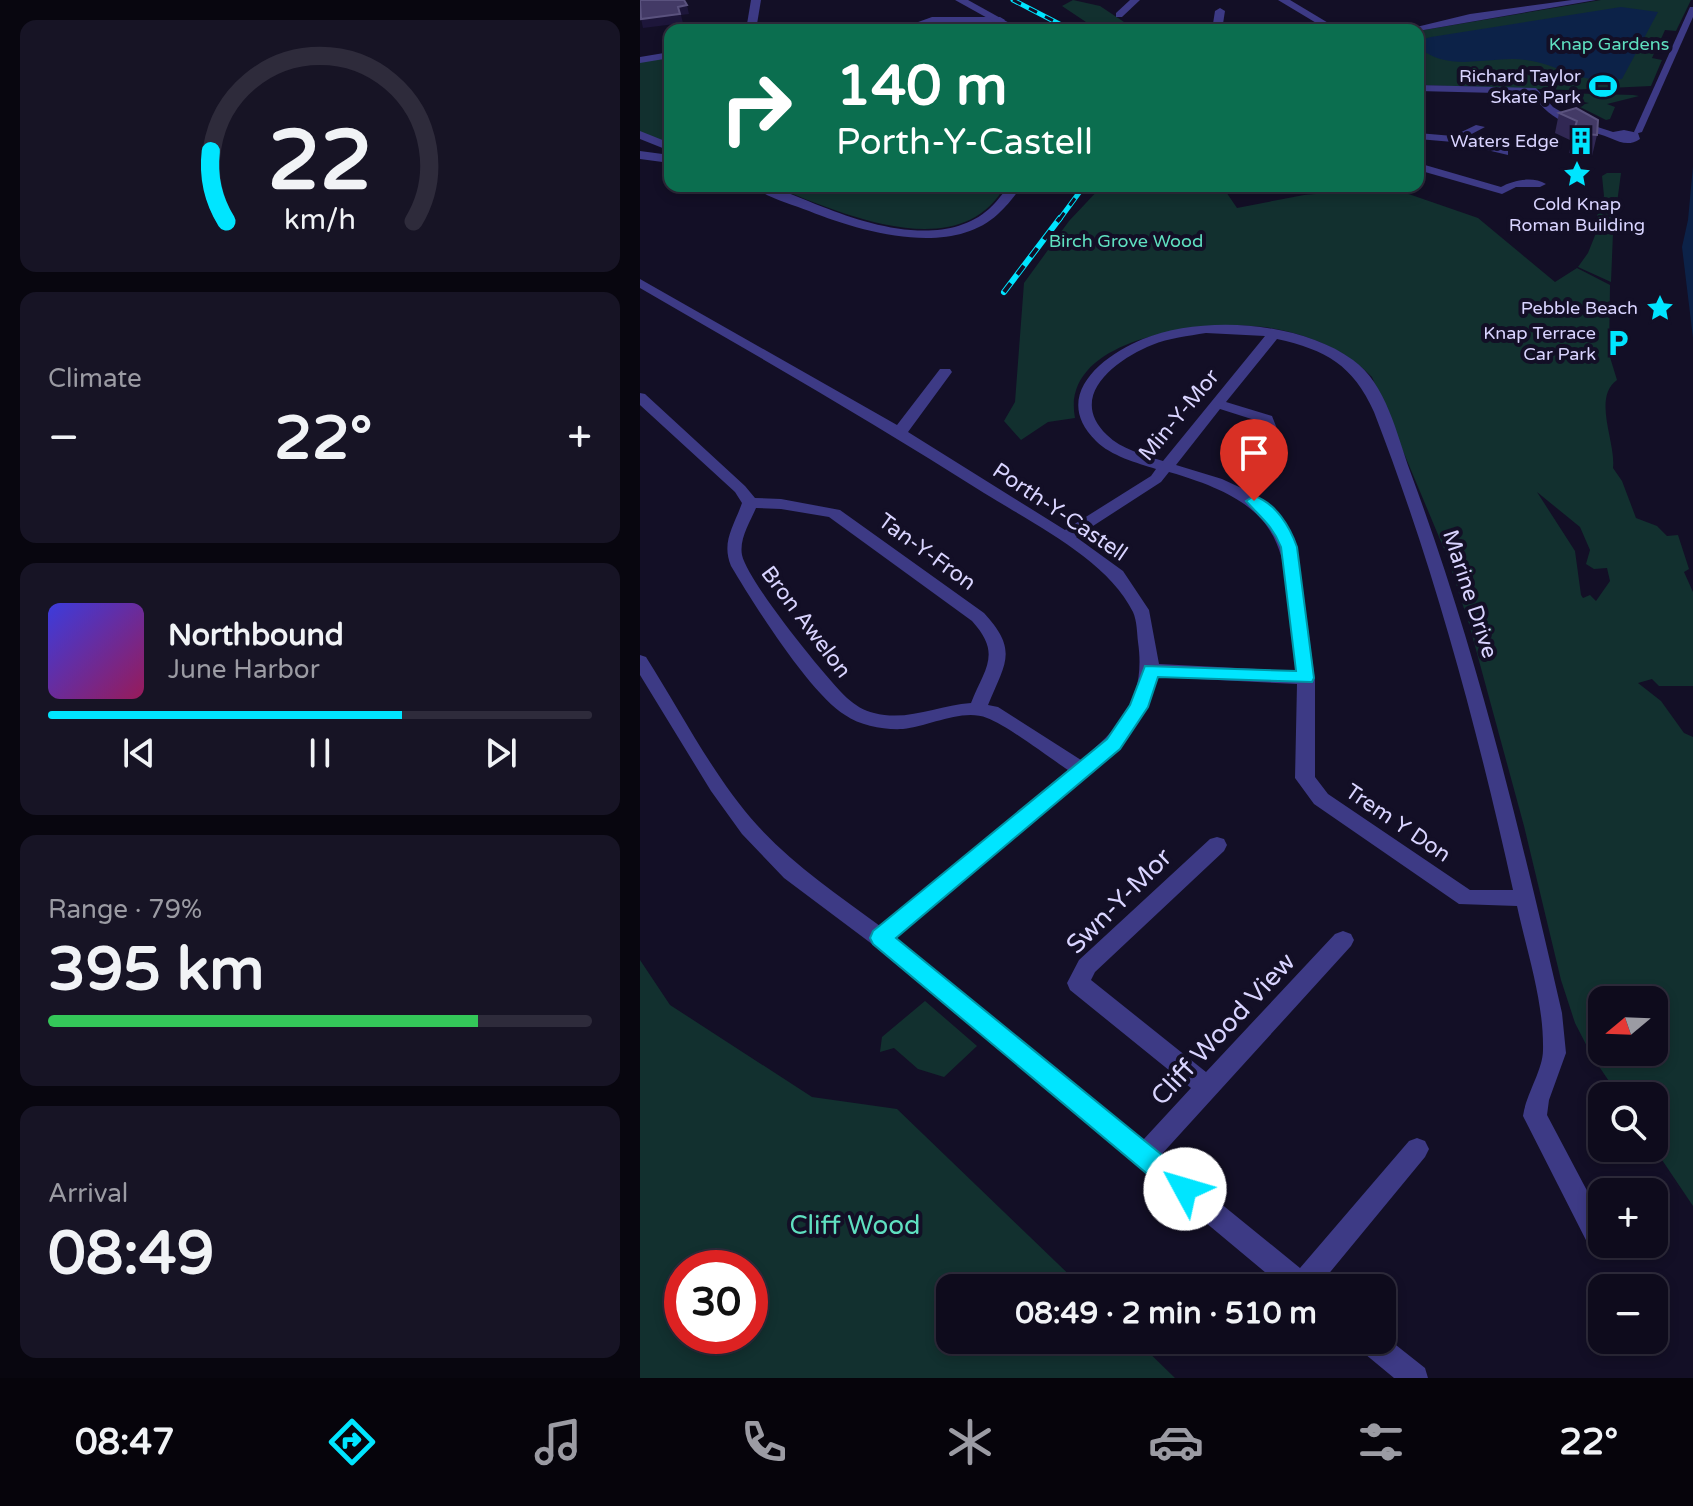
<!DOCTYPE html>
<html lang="en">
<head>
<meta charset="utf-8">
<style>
	body { margin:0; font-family:"Varela Round",sans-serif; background:#171425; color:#f1f3f6; height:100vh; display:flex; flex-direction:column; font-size:30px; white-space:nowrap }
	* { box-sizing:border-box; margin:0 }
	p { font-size:26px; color:#9b9ba3 }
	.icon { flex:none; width:44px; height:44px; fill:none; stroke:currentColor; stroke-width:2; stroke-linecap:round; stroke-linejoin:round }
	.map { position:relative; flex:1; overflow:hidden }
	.panel { display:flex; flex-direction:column; gap:20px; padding:20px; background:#08060f; width:640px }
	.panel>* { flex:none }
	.top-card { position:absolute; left:24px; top:24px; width:760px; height:168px; border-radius:16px; box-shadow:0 4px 12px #0003,0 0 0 2px #2e2b3b; background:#0b6e4f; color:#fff; overflow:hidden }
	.needle { width:52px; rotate:251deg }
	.fabs { position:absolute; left:948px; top:986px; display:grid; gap:16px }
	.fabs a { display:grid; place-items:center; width:80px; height:80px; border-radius:16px; background:#0e0b1c; box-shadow:0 4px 12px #0003,0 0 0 2px #2e2b3b; font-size:40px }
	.speed { position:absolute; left:24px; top:1250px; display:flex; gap:16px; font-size:40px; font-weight:700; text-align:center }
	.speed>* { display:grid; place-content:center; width:104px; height:104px; border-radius:50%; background:#0e0b1c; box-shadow:0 4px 12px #0003,0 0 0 2px #2e2b3b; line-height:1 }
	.speed .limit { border:12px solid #d22; background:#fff; color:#111 }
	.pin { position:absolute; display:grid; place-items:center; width:68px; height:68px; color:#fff; margin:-82px -34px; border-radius:50% 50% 50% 0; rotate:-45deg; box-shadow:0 0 8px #0007 }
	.pin .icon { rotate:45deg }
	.me { position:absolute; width:88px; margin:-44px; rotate:309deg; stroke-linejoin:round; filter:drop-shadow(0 0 6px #0008) }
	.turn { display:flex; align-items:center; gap:28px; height:168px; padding:0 40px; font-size:36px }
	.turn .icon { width:104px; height:104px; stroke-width:2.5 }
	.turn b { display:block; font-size:56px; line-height:68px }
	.big { font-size:60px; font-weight:800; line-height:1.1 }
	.panel .tile { flex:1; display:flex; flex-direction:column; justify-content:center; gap:12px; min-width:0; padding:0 28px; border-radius:16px; background:#171425 }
	.panel .dial { align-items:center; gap:0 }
	.dial svg { height:208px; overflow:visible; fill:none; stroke:#2e2b3b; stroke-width:7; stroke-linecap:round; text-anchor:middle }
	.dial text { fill:#f1f3f6; stroke:none }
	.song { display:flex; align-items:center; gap:24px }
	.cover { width:96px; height:96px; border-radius:12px; background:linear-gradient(135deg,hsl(240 70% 55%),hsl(330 70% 35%)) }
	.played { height:8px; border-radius:4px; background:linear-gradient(90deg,#00e5ff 65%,#2e2b3b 65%) }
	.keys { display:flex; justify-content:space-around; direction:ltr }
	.heat { display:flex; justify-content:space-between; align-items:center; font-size:44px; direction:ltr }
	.charge { height:12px; border-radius:6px; background:linear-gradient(90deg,#34c759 79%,#2e2b3b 0) }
	.trip { position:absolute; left:296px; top:1274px; width:460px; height:80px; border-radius:16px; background:#0e0b1c; box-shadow:0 4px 12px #0003,0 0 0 2px #2e2b3b; font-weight:800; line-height:80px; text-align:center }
	.dock { display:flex; height:128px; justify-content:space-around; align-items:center; background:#06040b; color:#9b9ba3 }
	.dock .icon { width:56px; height:56px }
	.dock .active { color:#00e5ff }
	.dock b { font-size:36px; color:#f1f3f6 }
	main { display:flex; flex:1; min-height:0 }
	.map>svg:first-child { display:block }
	.green { fill:#12302f; fill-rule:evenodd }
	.water { fill:#0c2248 }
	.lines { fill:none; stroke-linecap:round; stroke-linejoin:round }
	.pedestrian { fill:#3d3a85; fill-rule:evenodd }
	.minor { fill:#3d3a85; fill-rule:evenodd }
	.tertiary { fill:#3d3a85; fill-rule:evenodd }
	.rail-far1-casing { stroke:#00e5ff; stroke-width:5 }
	.rail-casing { stroke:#00e5ff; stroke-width:6 }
	.rail-far1 { stroke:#130f26; stroke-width:3; stroke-dasharray:9; stroke-linecap:butt }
	.rail { stroke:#130f26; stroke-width:4; stroke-dasharray:11; stroke-linecap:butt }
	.wall { fill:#312854 }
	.shaded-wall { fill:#1d163a }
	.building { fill:#433a66; stroke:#5a527e; stroke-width:2 }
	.route { fill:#00e5ff; stroke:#0095a6; stroke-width:2 }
	.labels { text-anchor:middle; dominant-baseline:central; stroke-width:8; stroke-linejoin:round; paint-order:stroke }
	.far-park-label { font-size:18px; fill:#5fe0c0; stroke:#130f26 }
	.far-poi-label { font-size:18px; fill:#d9d4ff; stroke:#130f26; text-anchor:end }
	.street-label { font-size:22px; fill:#d9d4ff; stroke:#130f26 }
	.near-street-label { font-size:26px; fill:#d9d4ff; stroke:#130f26 }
	.near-park-label { font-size:26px; fill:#5fe0c0; stroke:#130f26 }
</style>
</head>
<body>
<main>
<section class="panel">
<div class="tile dial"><svg viewBox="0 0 100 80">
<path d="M14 69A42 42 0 1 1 86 69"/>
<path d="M14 69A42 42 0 0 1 8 42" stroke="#00e5ff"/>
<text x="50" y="56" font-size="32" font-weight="700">22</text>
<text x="50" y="72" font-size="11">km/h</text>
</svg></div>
<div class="tile"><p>Climate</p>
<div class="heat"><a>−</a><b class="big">22°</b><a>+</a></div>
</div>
<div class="tile">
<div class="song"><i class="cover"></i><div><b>Northbound</b><p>June Harbor</p></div></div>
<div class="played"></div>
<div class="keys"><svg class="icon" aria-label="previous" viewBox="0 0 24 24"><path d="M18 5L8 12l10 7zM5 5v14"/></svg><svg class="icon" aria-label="pause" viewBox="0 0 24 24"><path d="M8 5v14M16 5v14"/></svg><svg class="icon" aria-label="next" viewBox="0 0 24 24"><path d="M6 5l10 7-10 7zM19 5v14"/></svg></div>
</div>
<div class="tile"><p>Range · 79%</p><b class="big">395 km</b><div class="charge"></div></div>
<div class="tile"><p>Arrival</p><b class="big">08:49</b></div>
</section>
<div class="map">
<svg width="1053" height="1378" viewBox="0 0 1053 1378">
	<rect width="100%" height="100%" fill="#130f26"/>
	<g class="green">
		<polygon points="433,0 460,6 496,30 458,30 422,6"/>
		<polygon points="961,0 1051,0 1036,31 1025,30 1021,39 1031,41 1027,50 1016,49 1012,58 1022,60 1011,86 927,90 778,85 778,31"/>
		<polygon points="5,59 30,59 30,145 0,132 0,61"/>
		<polygon points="919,93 993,95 999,96 967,104 975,107 970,119 966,120 938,106 949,103 918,97"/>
		<polygon points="967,173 981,173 973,233 971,282 938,267 948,253 960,223 957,216 964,196 962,176"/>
		<path d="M133 186H365C319 268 198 212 133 186Z"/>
		<path d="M462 186H582L597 208 664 195 732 189 757 190 838 218 915 282 937 268 970 285 969 354 977 380C952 398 976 442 973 468L982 481 996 518 1017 526 1027 536 1038 535 1049 569 1044 572 1053 592V686H1019L1012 679 998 683 1021 701 1044 733 1053 737V1206L1014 1148V1096H979L952 1056 935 1023 921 980 884 826 829 624 807 556 732 377C704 348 665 333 624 327 569 320 419 335 435 418L408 422 381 440 364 421 375 402 384 283 429 221ZM897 492 940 527 950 550 946 564 954 569 967 568 970 581 956 601 950 595 943 598 941 595 935 551ZM962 1000H1014V1052H962Z"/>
		<path d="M0 960 30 1005 172 1097 257 1109 443 1288H310V1340H496L535 1378H0ZM42 1268H110V1336H42Z"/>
		<polygon points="285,1001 337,1046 304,1077 278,1069 254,1048 240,1052 242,1037"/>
	</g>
	<g class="water">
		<path d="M981 7 1018 12 982 79C938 85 925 66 886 60 850 55 810 74 778 47V41L791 37Z"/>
		<polygon points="1053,166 1053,338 1042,247 1048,220"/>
	</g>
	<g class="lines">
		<polygon class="pedestrian" points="1050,7 1053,7 1053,17 1002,132 995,134 994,132"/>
		<g class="minor">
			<polygon points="111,0 121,0 116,30 106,30"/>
			<polygon points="490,0 500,0 482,17 476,17 476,13"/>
			<polygon points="638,0 650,0 700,30 688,30"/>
			<polygon points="932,0 956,0 778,31 764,30 830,14"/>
			<polygon points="580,8 585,11 582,30 572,30 575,11"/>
			<polygon points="292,17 360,17 365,20 360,23 293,23 271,30 256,30"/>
			<polygon points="30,52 30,58 0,63 0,57"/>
			<path d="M778 85 896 88 913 107 933 119 973 132 984 130 998 133 1000 139C989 146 982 143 970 138 940 126 911 125 893 94L778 91Z"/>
			<polygon points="836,125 845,127 824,138 868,151 868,155 813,142 778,139 778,133 813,136"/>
			<path d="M778 163 861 187C873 180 893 176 906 184L900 187H876L862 194 778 170Z"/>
			<path d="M0 279 257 425 300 369H310L312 372 268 432 425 530 511 476 516 469C497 463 471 456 456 441 411 397 461 356 503 339 563 315 659 321 713 360 746 383 757 435 770 471 836 648 880 830 922 1013L926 1053 909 1100 907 1115 962 1219V1244H973L970 1252 961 1255 952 1252 883 1116C886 1094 903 1070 903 1050 904 1002 887 952 877 906L819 904 674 804 655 778 657 684 518 677 508 707 480 749 255 938 503 1140 551 1088 430 990 427 983 439 960 570 839 577 837 584 839 587 845 584 851 455 972 451 980 566 1072 695 934 703 931 711 934 714 940 711 946 521 1155 660 1268 769 1141 777 1138 785 1141 789 1149 785 1157 677 1288H644L232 944 144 878 102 834 71 791 0 675V655L6 657C41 712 73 776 117 825 153 865 197 894 240 926L428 770C407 756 368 726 347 718 322 708 288 727 263 729 244 730 221 726 205 715 170 694 113 603 91 566 81 542 94 526 102 503L95 492 0 405V393L5 394 105 486 115 498 141 499 200 510 344 613C379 651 365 663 348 705L358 707 441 760C482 726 506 697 498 642 497 633 497 621 493 612 468 560 392 523 344 493 231 421 116 355 0 288ZM566 333 625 336 523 461C504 455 481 449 467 435 426 396 477 359 512 345 529 338 548 336 566 333ZM637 339C686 350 713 365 734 412 794 567 837 727 873 890H830L688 794 675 777V681L657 547 637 513 612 493 582 479 536 465 580 409 621 422 629 442H639L641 439 632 416 586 402ZM529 472C659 509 642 555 656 671L519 664 509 610 483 571 436 537 521 482ZM116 508 141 509 189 517 332 621C362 654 345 668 331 703 298 705 268 722 234 713 224 711 215 705 207 698 185 677 108 582 102 555 99 539 110 522 116 508Z"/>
			<polygon points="742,1334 785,1368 788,1378 754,1378 719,1349 715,1340 742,1340"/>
		</g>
		<g class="tertiary">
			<polygon points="315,0 328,0 382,30 369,30"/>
			<polygon points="0,131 30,143 30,151 0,139"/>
			<polygon points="0,151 30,155 30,163 0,159"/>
			<path d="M113 186C138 186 159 198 183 207 231 226 305 248 349 209 356 203 362 194 369 186H382C375 195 367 206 358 214 311 258 221 232 169 211 151 204 127 198 113 186Z"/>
		</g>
		<g class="rail-far1-casing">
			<g id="rail-far1">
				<polyline points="373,0 431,30"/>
				<polyline points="419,220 444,186"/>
			</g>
		</g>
		<g class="rail-casing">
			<polyline id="rail" points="364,292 420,218"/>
		</g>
		<use href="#rail-far1" class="rail-far1"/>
		<use href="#rail" class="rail"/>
	</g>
	<polygon class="wall" points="936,108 957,135 952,156 929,153 932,141 915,133 919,113"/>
	<polygon class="shaded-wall" points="47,5 49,14 41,15 43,23 3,28 1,19 38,7"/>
	<g class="building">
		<polygon points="0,0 44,0 47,5 38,7 40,14 1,19"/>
		<polygon points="936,108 958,120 957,135 933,133 937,121 919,113"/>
	</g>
	<path class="route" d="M614 496C636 503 650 527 657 547L674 678 672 682 518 677 508 707 480 749 256 938 554 1181 557 1189 554 1198 545 1201 536 1198 233 944 230 938 233 931 467 739 490 705 505 666 656 671 641 547C633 526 620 517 606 501Z"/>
	<defs>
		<g id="stadium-bare" transform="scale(2.16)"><path d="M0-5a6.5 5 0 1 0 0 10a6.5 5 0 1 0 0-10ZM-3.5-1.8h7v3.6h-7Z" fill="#00e5ff" stroke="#130f26" stroke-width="2.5" paint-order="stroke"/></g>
		<g id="building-bare" transform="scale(2.16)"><path d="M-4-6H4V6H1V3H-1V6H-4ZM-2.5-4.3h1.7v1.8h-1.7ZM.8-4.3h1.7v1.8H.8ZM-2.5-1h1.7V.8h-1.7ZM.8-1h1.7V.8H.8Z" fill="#00e5ff" stroke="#130f26" stroke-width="2.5" paint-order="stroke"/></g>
		<g id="sight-bare" transform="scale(2.16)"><path d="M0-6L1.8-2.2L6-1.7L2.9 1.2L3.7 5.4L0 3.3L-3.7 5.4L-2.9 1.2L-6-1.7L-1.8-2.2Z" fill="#00e5ff" stroke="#130f26" stroke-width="2.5" paint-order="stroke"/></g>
		<g id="parking-bare" transform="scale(2.16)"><path d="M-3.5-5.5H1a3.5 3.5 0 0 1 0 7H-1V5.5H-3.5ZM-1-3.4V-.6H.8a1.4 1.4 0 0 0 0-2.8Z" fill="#00e5ff" stroke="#130f26" stroke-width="2.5" paint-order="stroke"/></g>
	</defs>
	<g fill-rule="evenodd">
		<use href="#stadium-bare" x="963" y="86"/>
		<use href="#building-bare" x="941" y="141"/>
		<use href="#sight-bare" x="937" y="174"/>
		<use href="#sight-bare" x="1020" y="308"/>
		<use href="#parking-bare" x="978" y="343"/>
	</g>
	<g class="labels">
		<g class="far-park-label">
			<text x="969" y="44">Knap Gardens</text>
			<text x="486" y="241">Birch Grove Wood</text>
		</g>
		<g class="far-poi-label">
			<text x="941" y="76">Richard Taylor<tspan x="941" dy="21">Skate Park</tspan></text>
			<text x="919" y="141">Waters Edge</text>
			<text x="937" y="204" text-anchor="middle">Cold Knap<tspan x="937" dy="21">Roman Building</tspan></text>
			<text x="998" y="308">Pebble Beach</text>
			<text x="956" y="333">Knap Terrace<tspan x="956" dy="21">Car Park</tspan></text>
		</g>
		<g class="street-label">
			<text transform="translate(539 415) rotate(-50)">Min-Y-Mor</text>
			<text transform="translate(420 512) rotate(34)">Porth-Y-Castell</text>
			<text transform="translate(287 552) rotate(36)">Tan-Y-Fron</text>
			<text transform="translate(830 594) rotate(72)">Marine Drive</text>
			<text transform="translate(166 622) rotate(53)">Bron Awelon</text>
			<text transform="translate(758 823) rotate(34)">Trem Y Don</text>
		</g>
		<g class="near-street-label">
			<text transform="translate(479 901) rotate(-45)">Swn-Y-Mor</text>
			<text transform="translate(583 1029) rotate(-47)">Cliff Wood View</text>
		</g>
		<g class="near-park-label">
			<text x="215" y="1225">Cliff Wood</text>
		</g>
	</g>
</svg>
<div class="fabs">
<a><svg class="needle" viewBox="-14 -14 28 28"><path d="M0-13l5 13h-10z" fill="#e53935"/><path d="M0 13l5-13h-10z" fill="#9b9ba3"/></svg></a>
<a><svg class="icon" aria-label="search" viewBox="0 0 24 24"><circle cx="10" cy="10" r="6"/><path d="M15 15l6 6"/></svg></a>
<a>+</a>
<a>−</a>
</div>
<div class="speed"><div class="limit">30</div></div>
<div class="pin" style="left:614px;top:501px;background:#d93025"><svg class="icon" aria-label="arrive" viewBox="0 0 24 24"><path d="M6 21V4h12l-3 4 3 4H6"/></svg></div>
<svg class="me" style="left:545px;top:1189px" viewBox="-20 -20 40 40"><circle r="19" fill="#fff"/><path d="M0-13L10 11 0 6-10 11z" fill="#00e5ff"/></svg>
<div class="trip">08:49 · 2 min · 510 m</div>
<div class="top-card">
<div class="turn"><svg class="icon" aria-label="right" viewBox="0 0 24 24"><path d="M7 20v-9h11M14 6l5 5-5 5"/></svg><div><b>140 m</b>Porth-Y-Castell</div></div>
</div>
</div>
</main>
<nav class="dock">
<b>08:47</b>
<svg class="icon active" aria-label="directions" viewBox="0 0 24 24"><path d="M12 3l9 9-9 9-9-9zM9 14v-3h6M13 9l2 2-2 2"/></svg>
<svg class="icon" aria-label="music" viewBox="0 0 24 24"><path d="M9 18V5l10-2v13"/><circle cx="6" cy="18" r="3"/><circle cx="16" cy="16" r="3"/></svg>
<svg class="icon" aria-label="phone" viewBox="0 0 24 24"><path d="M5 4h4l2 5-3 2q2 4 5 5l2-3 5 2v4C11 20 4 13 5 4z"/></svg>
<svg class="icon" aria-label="climate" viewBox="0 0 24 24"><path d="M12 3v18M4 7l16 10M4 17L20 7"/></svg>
<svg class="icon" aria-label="car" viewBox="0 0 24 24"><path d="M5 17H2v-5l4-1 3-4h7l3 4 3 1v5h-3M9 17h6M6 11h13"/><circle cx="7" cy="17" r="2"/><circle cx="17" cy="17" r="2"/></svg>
<svg class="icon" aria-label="filters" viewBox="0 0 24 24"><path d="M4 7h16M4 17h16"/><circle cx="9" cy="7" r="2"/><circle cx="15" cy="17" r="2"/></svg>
<b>22°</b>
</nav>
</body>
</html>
